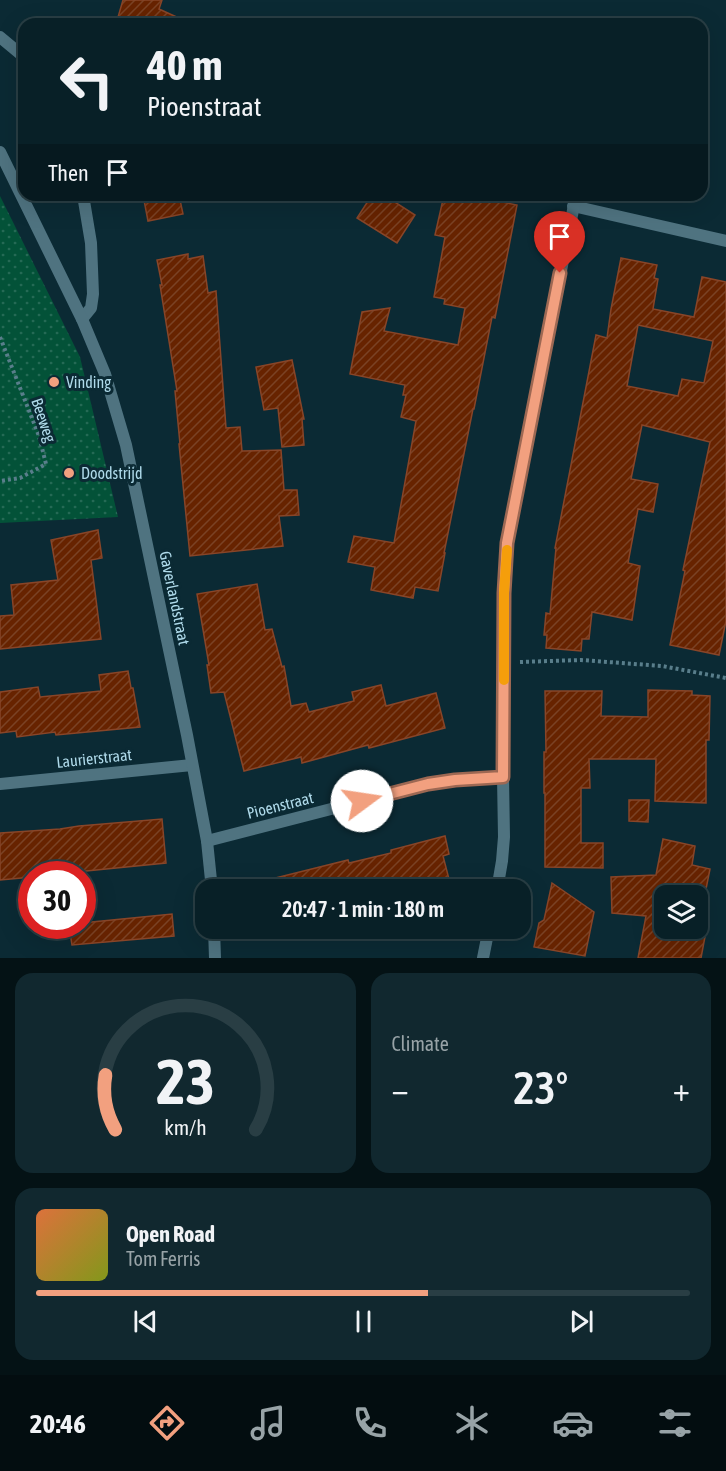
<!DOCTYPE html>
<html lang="en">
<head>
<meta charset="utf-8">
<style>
	body { margin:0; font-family:"Asap Condensed",sans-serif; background:#11282f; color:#f1f3f6; height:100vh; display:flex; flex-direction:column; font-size:22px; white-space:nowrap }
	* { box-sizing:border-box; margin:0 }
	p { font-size:20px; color:#98a3a7 }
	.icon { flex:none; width:33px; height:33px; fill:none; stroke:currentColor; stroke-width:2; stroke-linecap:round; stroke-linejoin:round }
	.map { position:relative; height:958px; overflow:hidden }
	.side { display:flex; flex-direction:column; gap:15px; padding:15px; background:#041215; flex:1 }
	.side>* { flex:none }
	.banner { position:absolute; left:18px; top:18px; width:690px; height:183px; border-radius:18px; box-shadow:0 6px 24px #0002,0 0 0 2px #293e44; background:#082027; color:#f1f3f6; overflow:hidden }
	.fabs { position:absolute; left:654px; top:885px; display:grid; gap:12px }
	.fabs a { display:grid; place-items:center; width:54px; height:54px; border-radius:12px; background:#082027; box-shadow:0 6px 24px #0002,0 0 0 2px #293e44; font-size:30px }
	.speed { position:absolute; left:18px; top:861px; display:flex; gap:12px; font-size:30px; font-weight:700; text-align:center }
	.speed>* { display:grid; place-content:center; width:78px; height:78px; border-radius:50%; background:#082027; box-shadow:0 6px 24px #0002,0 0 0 2px #293e44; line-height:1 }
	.speed .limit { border:9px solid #d22; background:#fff; color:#111 }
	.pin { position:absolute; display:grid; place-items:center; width:51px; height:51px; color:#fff; margin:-62px -26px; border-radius:50% 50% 50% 0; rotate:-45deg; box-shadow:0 0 6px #0007 }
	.pin .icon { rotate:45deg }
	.me { position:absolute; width:66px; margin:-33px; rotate:76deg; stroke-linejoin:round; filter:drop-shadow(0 0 4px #0008) }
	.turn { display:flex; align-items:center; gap:21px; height:126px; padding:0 30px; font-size:27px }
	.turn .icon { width:78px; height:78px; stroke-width:2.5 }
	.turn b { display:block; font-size:42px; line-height:51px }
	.then { display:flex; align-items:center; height:57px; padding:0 30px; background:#0003; gap:12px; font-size:22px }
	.big { font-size:45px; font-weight:600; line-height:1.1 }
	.side .card { flex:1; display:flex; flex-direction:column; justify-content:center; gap:9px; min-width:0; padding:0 21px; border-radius:18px; background:#11282f }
	.side .dial { align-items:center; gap:0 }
	.dial svg { height:156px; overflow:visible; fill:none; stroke:#293e44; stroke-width:7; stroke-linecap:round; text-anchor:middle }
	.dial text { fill:#f1f3f6; stroke:none }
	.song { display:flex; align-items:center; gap:18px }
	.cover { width:72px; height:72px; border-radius:9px; background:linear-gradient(135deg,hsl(20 70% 55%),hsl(70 70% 35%)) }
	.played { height:6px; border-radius:3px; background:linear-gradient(90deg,#f2a07f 60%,#293e44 60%) }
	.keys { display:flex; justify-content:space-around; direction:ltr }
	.heat { display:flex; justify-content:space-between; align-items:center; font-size:33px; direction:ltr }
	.side .tiles { flex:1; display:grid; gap:15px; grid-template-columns:1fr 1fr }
	.card:last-child { grid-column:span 2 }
	.trip { position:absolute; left:195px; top:879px; width:336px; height:60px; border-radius:18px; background:#082027; box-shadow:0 6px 24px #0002,0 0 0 2px #293e44; font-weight:600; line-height:60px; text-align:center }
	.tabs { display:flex; height:96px; justify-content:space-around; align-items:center; background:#030d10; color:#98a3a7 }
	.tabs .icon { width:42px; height:42px }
	.tabs .current { color:#f2a07f }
	.tabs b { font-size:27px; color:#f1f3f6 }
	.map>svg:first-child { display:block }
	.park { fill:url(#park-dots) }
	.building { fill:url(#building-hatch); stroke:#884528; stroke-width:1.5; fill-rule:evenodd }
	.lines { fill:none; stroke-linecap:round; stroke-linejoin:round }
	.path { stroke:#597e8b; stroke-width:4; stroke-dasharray:3 3; stroke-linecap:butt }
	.minor { stroke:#4f7380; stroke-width:12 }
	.tertiary { stroke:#4f7380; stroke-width:12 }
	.route-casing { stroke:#9d6853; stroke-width:15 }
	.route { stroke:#f2a07f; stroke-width:10 }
	.slow { stroke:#f59e0b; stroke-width:10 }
	.poi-dot { fill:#f2a07f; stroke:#0b2a34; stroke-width:2 }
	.labels { text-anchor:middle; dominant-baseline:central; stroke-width:6; stroke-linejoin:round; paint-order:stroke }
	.poi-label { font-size:16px; fill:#afdaea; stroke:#0b2a34; text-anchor:start }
	.street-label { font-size:16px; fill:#afdaea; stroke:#0b2a34 }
</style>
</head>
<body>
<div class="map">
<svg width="726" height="958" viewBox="0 0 726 958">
	<defs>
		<pattern id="park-dots" width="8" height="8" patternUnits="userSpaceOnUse" patternTransform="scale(1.5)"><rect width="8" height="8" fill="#035238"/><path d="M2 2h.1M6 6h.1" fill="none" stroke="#256a55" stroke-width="1.8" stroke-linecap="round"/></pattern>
		<pattern id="building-hatch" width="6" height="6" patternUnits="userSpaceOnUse" patternTransform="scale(1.5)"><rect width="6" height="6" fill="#672300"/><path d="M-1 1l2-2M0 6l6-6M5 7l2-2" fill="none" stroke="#7a4225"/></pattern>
	</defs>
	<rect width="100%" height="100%" fill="#0b2a34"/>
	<polygon class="park" points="0,196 80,357 118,517 0,523"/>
	<g class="building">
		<polygon points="123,0 162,0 159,9 192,24 116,24"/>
		<polygon points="143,195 179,195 183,214 148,221"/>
		<polygon points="372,195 384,195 415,215 397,243 357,218"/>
		<polygon points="444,195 467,195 517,205 495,318 492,317 474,409 473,409 444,553 445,553 438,591 415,587 413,598 371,590 375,567 348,562 354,536 394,543 416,421 401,417 406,395 403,395 405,385 350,374 362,312 390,308 384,331 458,345 465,308 444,304 445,299 434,297 445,237 435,235"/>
		<polygon points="188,254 188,259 203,256 208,293 216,291 226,428 240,427 242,451 281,450 284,490 297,490 299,515 279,516 283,546 190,556 179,444 180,444 175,391 177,391 160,285 162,285 157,260"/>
		<path d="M621 258 657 265 654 278 658 279 653 309 694 317 702 277 726 282V621L719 655 670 645 685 571 683 570 710 442 642 425 631 479 658 484 653 512 638 509 628 563 640 566 632 620 592 612 589 639H582L581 651 546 648 547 635H544L546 613 550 614 556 548H555L596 335 607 338 611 309ZM638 325 713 341 704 383 682 379 678 396 627 386Z"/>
		<polygon points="292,360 304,419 302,419 304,445 282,447 278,408 264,410 256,367"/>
		<polygon points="98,530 102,558 91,560 101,639 0,649 0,616 14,615 11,585 58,580 51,540"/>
		<polygon points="257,584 265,630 272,629 282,667 284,666 291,706 306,703 309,712 354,701 352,692 381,685 386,706 436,693 445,728 369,748 368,745 302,763 301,757 244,771 224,692 211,693 207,665 209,665 197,594"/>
		<polygon points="128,671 131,688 133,688 140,727 56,735 55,732 17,737 16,731 0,733 0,692 38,687 40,697 101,691 99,675"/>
		<polygon points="648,690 692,691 692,695 710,696 709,740 706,740 706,803 655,801 656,759 589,759 590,788 581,788 581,843 603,843 603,868 545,867 545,793 544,793 544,752 546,752 545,691 602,691 601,716 648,717"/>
		<polygon points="629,800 649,800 648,822 629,821"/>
		<polygon points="162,819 166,863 56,874 32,874 32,877 0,880 0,833 60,829 79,826"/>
		<polygon points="445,836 449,854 443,856 450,883 425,890 260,890 259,882 348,860 349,863 391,853 391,850"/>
		<path d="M663 839 695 846 692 865 710 869 699 924 707 926 701 958H638L646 916 612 913 611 877 656 875ZM664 896H698V928H664Z"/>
		<polygon points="552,883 594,912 585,956 534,947 539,923 544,920"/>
		<polygon points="172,914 174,936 72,945 69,926 82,926 82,923"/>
	</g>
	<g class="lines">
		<g class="path">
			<polyline points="0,337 39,436 46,464 20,478 0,481"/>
			<polyline points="520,662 581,660 662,666 726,678"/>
		</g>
		<g class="minor">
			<polyline points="0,37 24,57"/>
			<polyline points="573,206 726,241"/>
			<polyline points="82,319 91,308 93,294 91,243 83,195"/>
			<polyline points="0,784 192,765"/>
			<polyline points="207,841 428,784 455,780 503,777"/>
			<polyline points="497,890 502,861 504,837 503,777 504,593 507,543 576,195"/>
			<polyline points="483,958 489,928"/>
		</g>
		<g class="tertiary">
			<polyline points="0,152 82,319 105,374 126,445 187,735 207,841 212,890"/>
			<polyline points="214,928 215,958"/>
		</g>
	</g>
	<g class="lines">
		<g class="route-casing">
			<polyline id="route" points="362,801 428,784 455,780 503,777 504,593 507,543 560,273"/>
		</g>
		<use href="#route" class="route"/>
		<polyline class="slow" points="504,680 504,593 507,550"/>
	</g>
	<g class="poi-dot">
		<circle cx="54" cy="382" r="6"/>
		<circle cx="69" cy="473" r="6"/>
	</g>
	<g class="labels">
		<g class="poi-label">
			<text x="66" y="382">Vinding</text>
			<text x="81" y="473">Doodstrijd</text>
		</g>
		<g class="street-label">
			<text transform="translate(44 420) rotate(71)">Beeweg</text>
			<text transform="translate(175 598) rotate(78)">Gaverlandstraat</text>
			<text transform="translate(94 758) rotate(-6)">Laurierstraat</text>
			<text transform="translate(280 805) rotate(-14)">Pioenstraat</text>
		</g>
	</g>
</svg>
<div class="fabs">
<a><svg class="icon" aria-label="layers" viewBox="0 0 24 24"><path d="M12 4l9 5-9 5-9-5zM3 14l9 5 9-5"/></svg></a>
</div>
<div class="speed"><div class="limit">30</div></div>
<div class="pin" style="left:560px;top:273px;background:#d93025"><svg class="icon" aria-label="arrive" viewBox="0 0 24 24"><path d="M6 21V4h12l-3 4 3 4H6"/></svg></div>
<svg class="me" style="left:362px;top:801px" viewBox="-20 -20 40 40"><circle r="19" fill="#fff"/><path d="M0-13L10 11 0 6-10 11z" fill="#f2a07f"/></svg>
<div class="trip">20:47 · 1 min · 180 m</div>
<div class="banner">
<div class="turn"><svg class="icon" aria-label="left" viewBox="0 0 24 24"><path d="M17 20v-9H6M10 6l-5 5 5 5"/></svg><div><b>40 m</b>Pioenstraat</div></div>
<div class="then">Then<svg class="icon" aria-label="arrive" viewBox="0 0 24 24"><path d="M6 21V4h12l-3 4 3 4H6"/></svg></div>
</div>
</div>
<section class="side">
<div class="tiles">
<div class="card dial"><svg viewBox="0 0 100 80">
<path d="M14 69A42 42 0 1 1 86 69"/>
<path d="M14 69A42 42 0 0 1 9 41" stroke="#f2a07f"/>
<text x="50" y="56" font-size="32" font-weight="700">23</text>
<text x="50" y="72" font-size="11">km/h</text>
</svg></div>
<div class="card"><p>Climate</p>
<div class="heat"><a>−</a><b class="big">23°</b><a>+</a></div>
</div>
<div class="card">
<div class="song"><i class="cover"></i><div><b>Open Road</b><p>Tom Ferris</p></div></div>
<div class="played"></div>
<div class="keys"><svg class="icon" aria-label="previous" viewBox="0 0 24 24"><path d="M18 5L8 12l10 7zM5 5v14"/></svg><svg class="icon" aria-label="pause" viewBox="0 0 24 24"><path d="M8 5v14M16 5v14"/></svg><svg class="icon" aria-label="next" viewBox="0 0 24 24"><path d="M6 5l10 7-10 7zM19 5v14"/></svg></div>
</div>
</div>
</section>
<nav class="tabs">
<b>20:46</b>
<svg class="icon current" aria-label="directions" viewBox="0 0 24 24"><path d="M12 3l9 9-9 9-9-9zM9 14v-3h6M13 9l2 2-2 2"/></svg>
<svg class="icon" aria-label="music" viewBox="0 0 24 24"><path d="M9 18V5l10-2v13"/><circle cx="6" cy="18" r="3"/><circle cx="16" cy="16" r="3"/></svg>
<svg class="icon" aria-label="phone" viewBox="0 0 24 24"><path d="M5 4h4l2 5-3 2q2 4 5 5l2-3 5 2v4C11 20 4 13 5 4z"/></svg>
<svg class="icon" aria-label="climate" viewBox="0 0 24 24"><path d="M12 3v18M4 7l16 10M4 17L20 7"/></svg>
<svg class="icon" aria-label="car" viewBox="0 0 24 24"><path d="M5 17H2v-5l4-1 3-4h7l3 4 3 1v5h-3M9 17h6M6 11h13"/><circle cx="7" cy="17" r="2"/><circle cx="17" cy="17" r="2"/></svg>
<svg class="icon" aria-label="filters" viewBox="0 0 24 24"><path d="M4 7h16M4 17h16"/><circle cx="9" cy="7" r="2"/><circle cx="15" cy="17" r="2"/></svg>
</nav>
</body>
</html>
